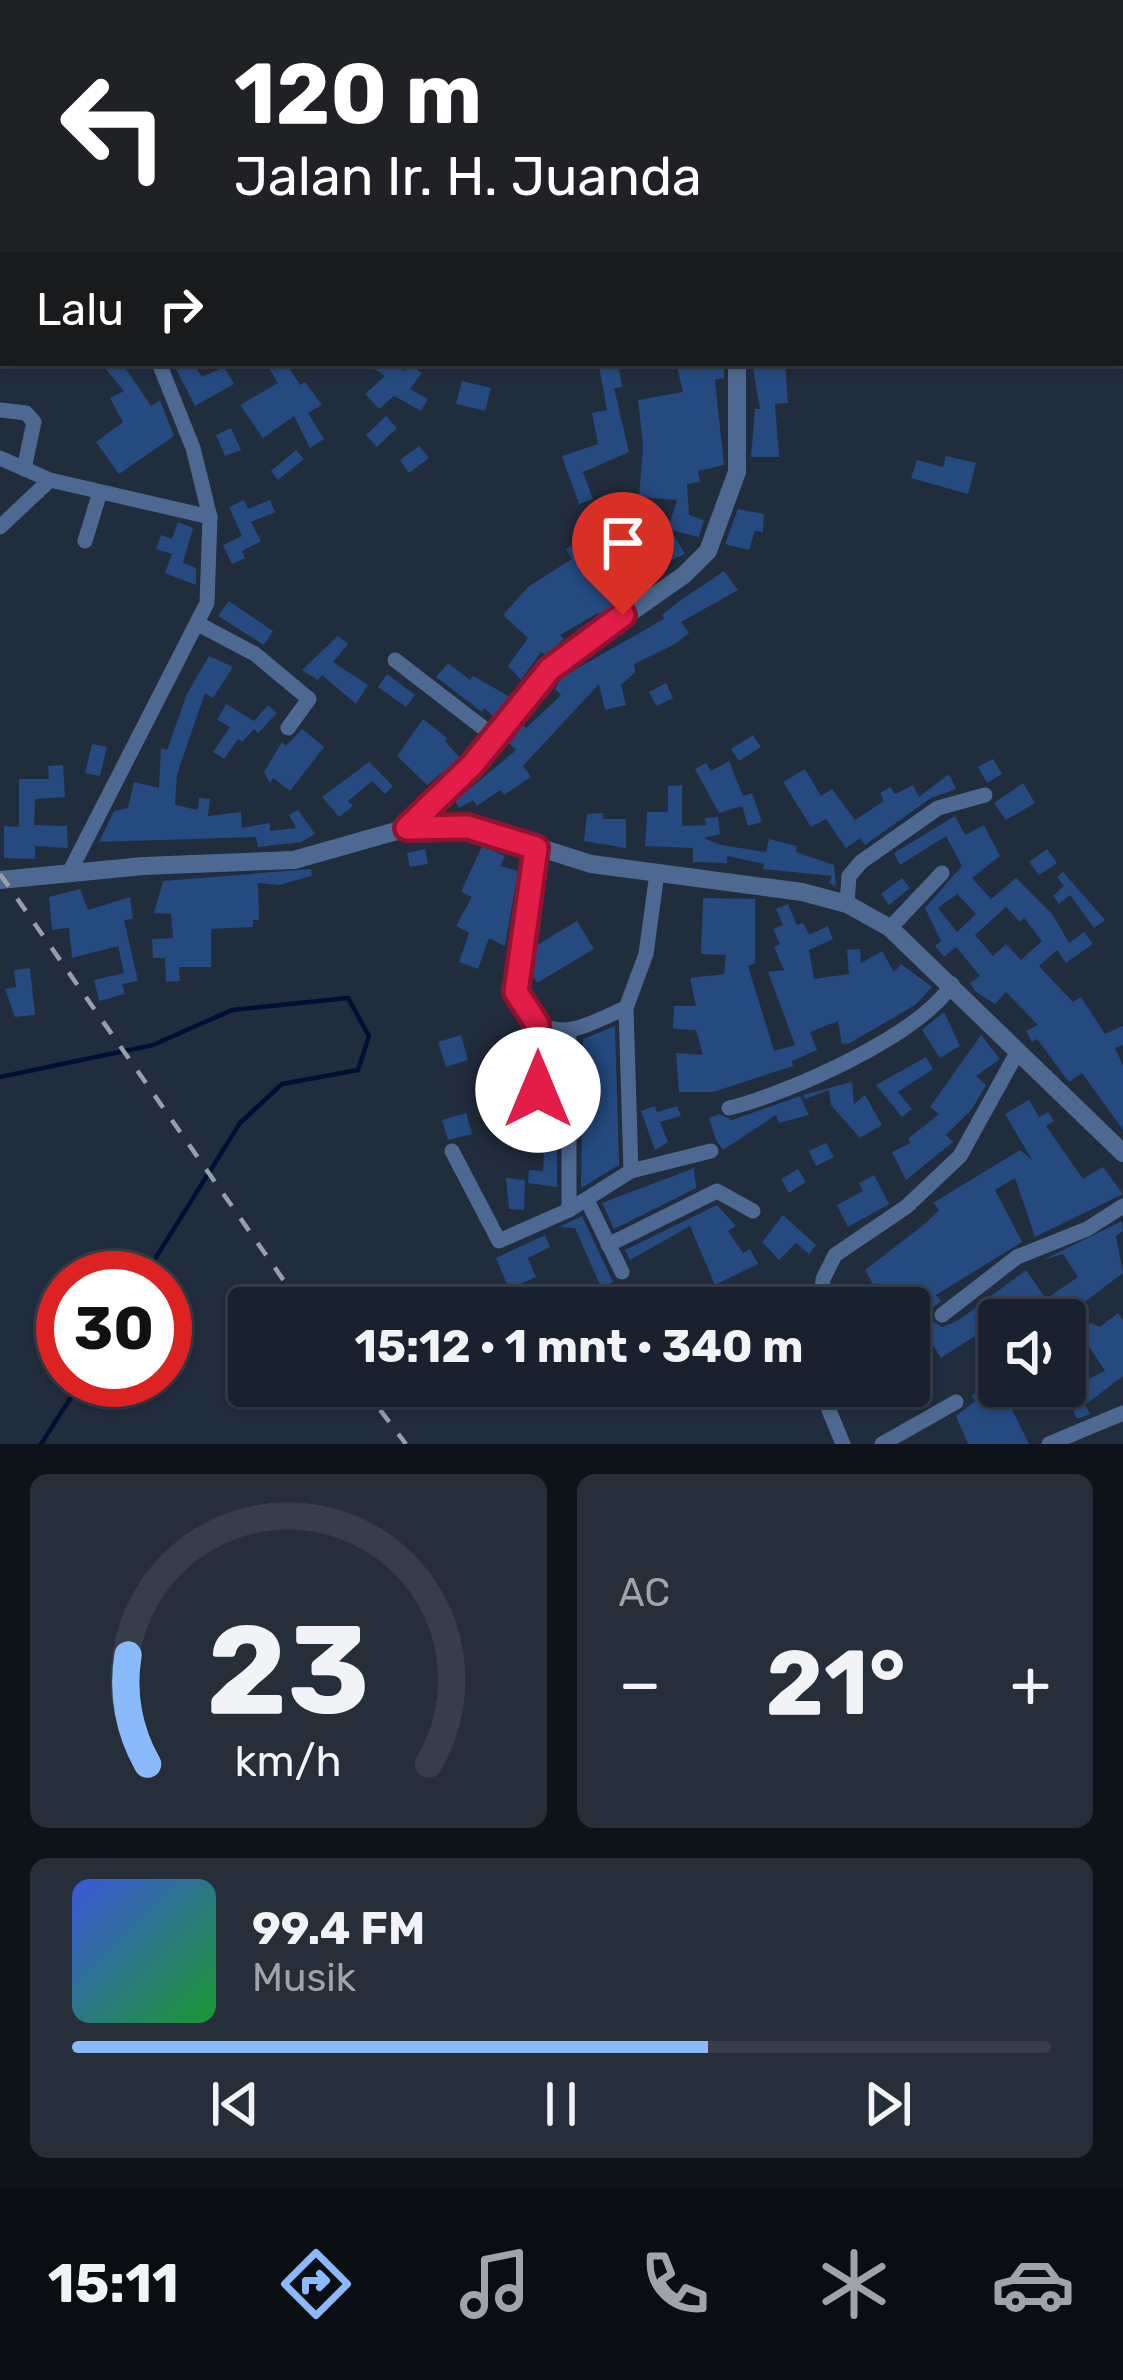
<!DOCTYPE html>
<html lang="id">
<head>
<meta charset="utf-8">
<style>
	body { margin:0; font-family:Rubik,sans-serif; background:#262e3a; color:#f1f3f6; height:100vh; display:flex; flex-direction:column; font-size:45px; white-space:nowrap }
	* { box-sizing:border-box; margin:0 }
	p { font-size:39px; color:#9fa3aa }
	.icon { flex:none; width:66px; height:66px; fill:none; stroke:currentColor; stroke-width:2; stroke-linecap:round; stroke-linejoin:round }
	.map { position:relative; height:1444px; overflow:hidden }
	.panel { display:flex; flex-direction:column; gap:30px; padding:30px; background:#0e1219; flex:1 }
	.panel>* { flex:none }
	.banner { position:absolute; left:0px; top:0px; width:1125px; height:366px; box-shadow:0 3px 9px #0004,0 0 0 3px #373e4a; background:#202124; color:#fff; overflow:hidden }
	.controls { position:absolute; left:978px; top:1299px; display:grid; gap:24px }
	.controls a { display:grid; place-items:center; width:108px; height:108px; border-radius:12px; background:#19212e; box-shadow:0 3px 9px #0004,0 0 0 3px #373e4a; font-size:60px }
	.speed { position:absolute; left:36px; top:1251px; display:flex; gap:24px; font-size:60px; font-weight:700; text-align:center }
	.speed>* { display:grid; place-content:center; width:156px; height:156px; border-radius:50%; background:#19212e; box-shadow:0 3px 9px #0004,0 0 0 3px #373e4a; line-height:1 }
	.speed .limit { border:18px solid #d22; background:#fff; color:#111 }
	.pin { position:absolute; display:grid; place-items:center; width:102px; height:102px; color:#fff; margin:-123px -51px; border-radius:50% 50% 50% 0; rotate:-45deg; box-shadow:0 0 12px #0007 }
	.pin .icon { rotate:45deg }
	.me { position:absolute; width:132px; margin:-66px; rotate:0deg; stroke-linejoin:round; filter:drop-shadow(0 0 9px #0008) }
	.turn { display:flex; align-items:center; gap:42px; height:252px; padding:0 36px; font-size:54px }
	.turn .icon { width:156px; height:156px; stroke-width:2.5 }
	.turn b { display:block; font-size:84px; line-height:102px }
	.then { display:flex; align-items:center; height:114px; padding:0 36px; background:#0003; gap:24px; font-size:45px }
	.big { font-size:90px; font-weight:700; line-height:1.1 }
	.panel .tile { flex:1; display:flex; flex-direction:column; justify-content:center; gap:18px; min-width:0; padding:0 42px; border-radius:18px; background:#262e3a }
	.panel .dial { align-items:center; gap:0 }
	.dial svg { height:312px; overflow:visible; fill:none; stroke:#373e4a; stroke-width:7; stroke-linecap:round; text-anchor:middle }
	.dial text { fill:#f1f3f6; stroke:none }
	.song { display:flex; align-items:center; gap:36px }
	.cover { width:144px; height:144px; border-radius:18px; background:linear-gradient(135deg,hsl(230 70% 55%),hsl(130 70% 35%)) }
	.played { height:12px; border-radius:6px; background:linear-gradient(90deg,#8bbafc 65%,#373e4a 65%) }
	.keys { display:flex; justify-content:space-around; direction:ltr }
	.heat { display:flex; justify-content:space-between; align-items:center; font-size:66px; direction:ltr }
	.panel .tiles { flex:1; display:grid; gap:30px; grid-template-columns:1fr 1fr }
	.tile:last-child { grid-column:span 2 }
	.trip { position:absolute; left:228px; top:1287px; width:702px; height:120px; border-radius:12px; background:#19212e; box-shadow:0 3px 9px #0004,0 0 0 3px #373e4a; font-weight:700; line-height:120px; text-align:center }
	.tab-bar { display:flex; height:192px; justify-content:space-around; align-items:center; background:#0a0d12; color:#9fa3aa }
	.tab-bar .icon { width:84px; height:84px }
	.tab-bar .current { color:#8bbafc }
	.tab-bar b { font-size:54px; color:#f1f3f6 }
	.map>svg:first-child { display:block }
	.lines { fill:none; stroke-linecap:round; stroke-linejoin:round }
	.stream { stroke:#000f34; stroke-width:4.5 }
	.building { fill:#244a7f; fill-rule:evenodd }
	.minor { stroke:#4d6991; stroke-width:15 }
	.tertiary { stroke:#4d6991; stroke-width:18 }
	.rail { stroke:#969fac; stroke-width:4.5; stroke-dasharray:15 15; stroke-linecap:butt }
	.route-casing { stroke:#92132f; stroke-width:30 }
	.route { stroke:#e11d48; stroke-width:21 }
</style>
</head>
<body>
<div class="map">
<svg width="1123" height="1444" viewBox="0 0 1123 1444">
	<rect width="100%" height="100%" fill="#212c3d"/>
	<g class="lines">
		<g class="stream">
			<polyline points="0,1077 153,1045 232,1010 348,998 369,1036 358,1070 282,1084 240,1123 143,1278"/>
			<polyline points="41,1444 82,1380"/>
		</g>
	</g>
	<g class="building">
		<polygon points="101,363 122,363 151,406 160,400 174,436 119,474 96,442 123,422 110,398 124,391"/>
		<polygon points="173,363 193,363 202,377 224,367 234,384 195,406"/>
		<polygon points="266,363 286,363 300,385 305,382 322,405 308,413 324,439 310,448 294,416 263,438 240,405 278,383"/>
		<polygon points="366,363 392,363 405,371 410,365 422,373 410,389 428,399 421,411 394,396 379,409 365,394 385,376"/>
		<polygon points="618,363 622,387 614,388 629,452 583,472 593,499 579,504 562,456 598,444 592,413 607,410 599,366"/>
		<polygon points="676,363 724,364 724,378 715,380 724,465 698,471 700,482 687,484 689,515 704,520 699,537 671,530 685,554 640,574 646,585 601,617 598,613 560,635 564,639 546,655 541,652 521,680 508,666 528,638 503,615 528,587 572,559 566,549 583,539 581,528 590,519 613,509 635,552 665,538 677,500 639,497 643,446 638,400 683,392"/>
		<polygon points="752,363 785,363 788,403 775,404 779,457 751,457 755,409 760,409"/>
		<polygon points="462,381 491,388 485,411 456,404"/>
		<polygon points="386,416 397,428 377,447 366,435"/>
		<polygon points="231,428 241,450 225,456 216,435"/>
		<polygon points="419,446 429,458 409,473 400,460"/>
		<polygon points="296,450 304,459 278,480 271,471"/>
		<polygon points="946,456 976,463 968,494 911,478 917,460 943,467"/>
		<polygon points="244,500 248,509 270,500 275,512 251,522 261,541 242,551 245,558 232,564 223,545 242,536 229,507"/>
		<polygon points="738,509 764,514 763,532 755,531 749,550 725,544"/>
		<polygon points="178,522 193,528 183,563 196,568 196,585 165,573 172,554 156,549 161,535 172,539"/>
		<polygon points="724,571 738,590 681,622 689,633 675,644 634,664 635,672 621,685 626,705 605,710 599,684 523,766 531,777 504,795 500,790 477,806 473,800 459,808 455,801 516,750 508,742 523,724 526,728 561,695 555,689 562,677 664,619 662,615 678,602"/>
		<polygon points="229,601 273,631 264,645 218,616"/>
		<polygon points="338,636 348,644 333,662 368,685 356,704 322,675 318,680 302,670"/>
		<polygon points="209,656 233,667 213,698 205,693 177,774 175,805 198,810 199,798 210,799 208,816 241,812 242,828 270,823 270,831 296,828 289,815 298,810 315,834 301,842 258,847 256,837 99,842 114,811 128,808 134,782 159,788 161,748 167,750 187,694"/>
		<polygon points="448,663 470,680 473,676 510,697 494,717 484,708 482,712 436,677"/>
		<polygon points="387,674 415,695 406,707 378,687"/>
		<polygon points="666,683 673,698 657,706 649,692"/>
		<polygon points="226,704 254,721 268,705 277,713 258,733 254,729 242,742 238,739 224,759 213,752 230,727 217,720"/>
		<polygon points="423,719 447,738 445,741 460,758 427,785 397,756"/>
		<polygon points="302,729 324,747 290,791 273,778 270,783 264,772 282,742 286,746"/>
		<polygon points="753,735 761,747 739,761 731,749"/>
		<polygon points="92,744 107,747 100,776 85,773"/>
		<polygon points="993,759 1002,774 987,783 978,767"/>
		<polygon points="729,761 743,796 752,793 762,822 748,826 742,806 719,813 695,769 706,763 711,771"/>
		<polygon points="369,762 393,786 385,794 372,781 348,801 353,806 339,817 322,797"/>
		<polygon points="63,765 65,797 35,799 34,825 67,826 68,848 35,846 35,859 4,858 4,826 19,827 19,779 49,779 48,766"/>
		<polygon points="805,769 821,796 832,789 855,820 884,801 880,793 890,787 895,794 913,785 919,797 949,774 956,789 931,798 865,845 860,838 846,848 826,819 811,827 783,782"/>
		<polygon points="1023,783 1035,803 1006,820 994,803"/>
		<polygon points="682,785 682,826 706,825 705,818 718,817 720,834 704,838 721,845 766,852 769,839 797,846 796,852 834,865 836,886 829,883 832,876 763,869 764,864 727,856 727,863 693,862 693,848 645,846 647,812 668,812 668,786"/>
		<polygon points="603,813 603,819 626,819 626,848 584,841 587,814"/>
		<path d="M955 816 965 835 984 825 1000 856 972 878 991 899 1016 878 1053 915 1069 943 1084 932 1093 944 1066 963 1057 950 1039 966 1073 1002 1081 997 1105 1034 1123 1026V1045L1115 1048 1123 1065V1130L1082 1073 1069 1082 1037 1039 1032 1042 1026 1031 1038 1025 1006 992 995 1004 976 992 970 983 980 976 956 947 944 957 935 946 941 941 925 908 962 866 946 836 900 865 894 853ZM957 894 976 914 957 932 938 908ZM1006 907 1020 922 1024 918 1042 941 1021 960 1006 944 993 956 975 935Z"/>
		<polygon points="482,846 505,856 500,866 518,871 505,946 489,938 478,969 459,962 469,933 456,926 472,897 461,892"/>
		<polygon points="425,849 428,864 410,867 407,853"/>
		<polygon points="1047,849 1057,863 1039,875 1029,862"/>
		<polygon points="311,869 312,876 279,885 258,883 259,920 253,920 253,927 211,929 211,967 179,967 180,981 166,982 165,958 153,958 152,939 173,938 171,914 154,913 163,881"/>
		<polygon points="1063,872 1105,920 1094,928 1070,895 1059,904 1053,896 1064,886 1057,877"/>
		<polygon points="902,878 910,888 889,905 881,894"/>
		<polygon points="80,889 88,910 130,897 133,919 124,920 138,981 122,984 125,994 99,1001 94,980 124,973 118,946 72,958 69,928 52,930 49,897"/>
		<polygon points="703,898 755,899 755,963 748,966 774,1051 795,1045 768,972 784,970 774,947 780,944 773,929 783,925 776,909 788,904 797,925 803,923 809,935 828,926 833,939 809,950 814,979 849,974 847,950 860,949 861,963 882,951 894,972 901,964 932,987 915,1005 850,1043 842,1044 838,1021 810,1032 817,1050 792,1061 793,1066 713,1092 679,1092 676,1053 703,1055 696,1030 673,1029 674,1006 696,1006 690,978 724,974 726,955 701,954"/>
		<polygon points="577,921 594,949 537,983 529,970 529,950"/>
		<polygon points="30,968 35,1015 15,1017 5,989 16,987 14,970"/>
		<polygon points="944,1012 960,1046 940,1058 922,1030"/>
		<polygon points="615,1026 619,1165 581,1188 583,1039"/>
		<polygon points="461,1035 468,1060 446,1067 438,1042"/>
		<polygon points="981,1035 1000,1059 976,1076 986,1085 972,1109 946,1135 953,1142 906,1180 892,1152 911,1143 908,1139 939,1114 930,1107"/>
		<polygon points="549,1039 557,1041 557,1187 528,1183 529,1170 543,1171 545,1130 524,1129 525,1107 544,1108 549,1095"/>
		<polygon points="926,1057 933,1069 898,1092 912,1109 902,1117 876,1085"/>
		<polygon points="852,1082 854,1104 865,1095 882,1125 860,1138 831,1105 829,1090 805,1099 803,1095"/>
		<polygon points="800,1096 809,1115 779,1123 776,1115 723,1150 716,1140 709,1118 719,1114 732,1120"/>
		<polygon points="1029,1100 1039,1117 1048,1112 1054,1121 1046,1126 1083,1179 1103,1167 1123,1194 1035,1237 1015,1178 995,1190 1022,1242 936,1295 941,1301 931,1309 932,1321 942,1327 959,1320 1026,1270 1046,1299 1078,1277 1063,1254 1043,1260 1122,1221 1123,1231 1116,1236 1123,1273 1082,1304 1090,1320 1004,1317 941,1358 920,1324 909,1329 909,1308 878,1308 839,1295 843,1284 880,1296 865,1270 926,1223 939,1210 933,1203 1020,1150 1032,1160 1005,1114"/>
		<polygon points="655,1106 657,1112 677,1106 681,1116 660,1122 668,1142 655,1150 641,1111"/>
		<polygon points="466,1113 472,1134 448,1140 442,1120"/>
		<polygon points="826,1143 834,1157 816,1166 809,1151"/>
		<polygon points="694,1168 696,1188 614,1229 602,1203"/>
		<polygon points="798,1169 806,1182 789,1193 781,1179"/>
		<polygon points="874,1175 889,1204 848,1227 837,1205 863,1191 859,1183"/>
		<polygon points="506,1178 525,1180 524,1210 509,1209"/>
		<polygon points="717,1205 736,1226 728,1231 743,1253 750,1249 758,1264 715,1285 690,1226 630,1260 625,1250"/>
		<polygon points="783,1215 816,1245 809,1254 796,1243 779,1260 762,1242"/>
		<polygon points="582,1216 613,1282 601,1287 575,1228 559,1227"/>
		<polygon points="545,1235 550,1247 528,1258 536,1277 509,1289 496,1258"/>
		<polygon points="1118,1313 1123,1320 1123,1376 1085,1405 1090,1414 1077,1419 1065,1391 1065,1361 1079,1384 1105,1371 1086,1342 1065,1354 1065,1338 1091,1323 1100,1327"/>
		<polygon points="999,1383 1029,1444 968,1444 956,1416 975,1401 972,1395"/>
	</g>
	<g class="lines">
		<g class="minor">
			<polyline points="20,0 23,3"/>
			<polyline points="226,0 227,3"/>
			<polyline points="499,3 504,0"/>
			<polyline points="0,353 3,354"/>
			<polyline points="0,410 26,413 34,422 24,469"/>
			<polyline points="0,458 50,480 210,517"/>
			<polyline points="0,527 50,480"/>
			<polyline points="85,541 100,492"/>
			<polyline points="200,625 255,654 309,699 288,728"/>
			<polyline points="395,660 495,737"/>
			<path d="M536 848C524 895 486 1028 563 1030 583 1030 608 1015 626 1008"/>
			<polyline points="69,873 207,603 210,517 193,448 159,363"/>
			<polyline points="847,904 849,876 861,862 938,808 985,795"/>
			<polyline points="890,928 942,873"/>
			<polyline points="537,1024 538,1090"/>
			<polyline points="569,1031 569,1210"/>
			<path d="M729 1108C787 1094 919 1036 952 984"/>
			<polyline points="452,1151 499,1241 569,1210 631,1171 626,1008 646,954 657,873"/>
			<polyline points="631,1171 711,1151"/>
			<polyline points="587,1200 622,1272"/>
			<polyline points="608,1245 717,1191 753,1211"/>
			<polyline points="821,1308 823,1279 835,1255 906,1207 960,1156 1018,1051"/>
			<polyline points="942,1315 1017,1257 1087,1229 1123,1206"/>
			<polyline points="819,1386 843,1444"/>
			<polyline points="882,1444 956,1402"/>
			<polyline points="1049,1444 1123,1413"/>
		</g>
		<g class="tertiary">
			<polyline points="623,0 624,3"/>
			<polyline points="407,828 473,764 550,669 684,575 708,551 737,472 737,363"/>
			<polyline points="0,880 143,866 294,860 407,828 437,825 491,832 591,864 802,892 847,904 890,928 1123,1153"/>
		</g>
		<g class="rail">
			<polyline points="0,874 303,1308"/>
			<polyline points="362,1386 406,1444"/>
		</g>
	</g>
	<g class="lines">
		<g class="route-casing">
			<polyline id="route" points="538,1090 537,1024 516,992 536,848 468,827 407,828 473,764 550,669 623,615"/>
		</g>
		<use href="#route" class="route"/>
	</g>
</svg>
<div class="controls">
<a><svg class="icon" aria-label="sound" viewBox="0 0 24 24"><path d="M4 9h4l5-4v14l-5-4H4zM17 9q2 3 0 6"/></svg></a>
</div>
<div class="speed"><div class="limit">30</div></div>
<div class="pin" style="left:623px;top:615px;background:#d93025"><svg class="icon" aria-label="arrive" viewBox="0 0 24 24"><path d="M6 21V4h12l-3 4 3 4H6"/></svg></div>
<svg class="me" style="left:538px;top:1090px" viewBox="-20 -20 40 40"><circle r="19" fill="#fff"/><path d="M0-13L10 11 0 6-10 11z" fill="#e11d48"/></svg>
<div class="trip">15:12 · 1 mnt · 340 m</div>
<div class="banner">
<div class="turn"><svg class="icon" aria-label="left" viewBox="0 0 24 24"><path d="M17 20v-9H6M10 6l-5 5 5 5"/></svg><div><b>120 m</b>Jalan Ir. H. Juanda</div></div>
<div class="then">Lalu<svg class="icon" aria-label="right" viewBox="0 0 24 24"><path d="M7 20v-9h11M14 6l5 5-5 5"/></svg></div>
</div>
</div>
<section class="panel">
<div class="tiles">
<div class="tile dial"><svg viewBox="0 0 100 80">
<path d="M14 69A42 42 0 1 1 86 69"/>
<path d="M14 69A42 42 0 0 1 9 41" stroke="#8bbafc"/>
<text x="50" y="56" font-size="32" font-weight="700">23</text>
<text x="50" y="72" font-size="11">km/h</text>
</svg></div>
<div class="tile"><p>AC</p>
<div class="heat"><a>−</a><b class="big">21°</b><a>+</a></div>
</div>
<div class="tile">
<div class="song"><i class="cover"></i><div><b>99.4 FM</b><p>Musik</p></div></div>
<div class="played"></div>
<div class="keys"><svg class="icon" aria-label="previous" viewBox="0 0 24 24"><path d="M18 5L8 12l10 7zM5 5v14"/></svg><svg class="icon" aria-label="pause" viewBox="0 0 24 24"><path d="M8 5v14M16 5v14"/></svg><svg class="icon" aria-label="next" viewBox="0 0 24 24"><path d="M6 5l10 7-10 7zM19 5v14"/></svg></div>
</div>
</div>
</section>
<nav class="tab-bar">
<b>15:11</b>
<svg class="icon current" aria-label="directions" viewBox="0 0 24 24"><path d="M12 3l9 9-9 9-9-9zM9 14v-3h6M13 9l2 2-2 2"/></svg>
<svg class="icon" aria-label="music" viewBox="0 0 24 24"><path d="M9 18V5l10-2v13"/><circle cx="6" cy="18" r="3"/><circle cx="16" cy="16" r="3"/></svg>
<svg class="icon" aria-label="phone" viewBox="0 0 24 24"><path d="M5 4h4l2 5-3 2q2 4 5 5l2-3 5 2v4C11 20 4 13 5 4z"/></svg>
<svg class="icon" aria-label="climate" viewBox="0 0 24 24"><path d="M12 3v18M4 7l16 10M4 17L20 7"/></svg>
<svg class="icon" aria-label="car" viewBox="0 0 24 24"><path d="M5 17H2v-5l4-1 3-4h7l3 4 3 1v5h-3M9 17h6M6 11h13"/><circle cx="7" cy="17" r="2"/><circle cx="17" cy="17" r="2"/></svg>
</nav>
</body>
</html>
